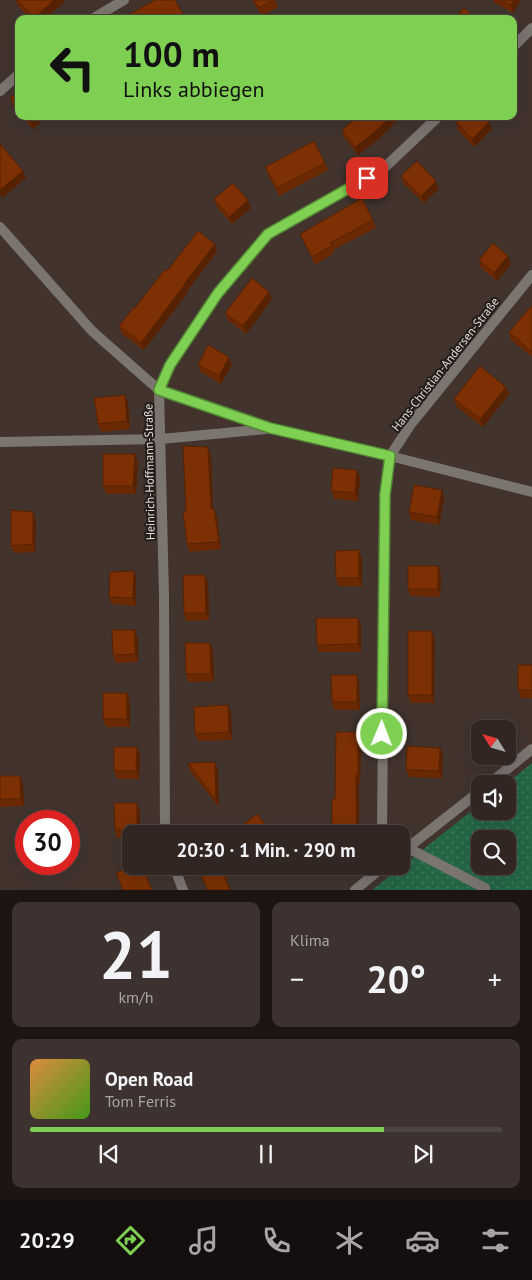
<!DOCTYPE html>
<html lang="de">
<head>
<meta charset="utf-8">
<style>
	body { margin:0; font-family:"PT Sans",sans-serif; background:#3d322f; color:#f1f3f6; height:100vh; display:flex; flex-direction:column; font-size:19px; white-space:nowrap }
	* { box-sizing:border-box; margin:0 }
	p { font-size:16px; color:#a8a5a5 }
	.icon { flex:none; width:28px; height:28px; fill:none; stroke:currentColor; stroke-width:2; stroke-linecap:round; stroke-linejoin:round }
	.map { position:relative; height:890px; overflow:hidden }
	.details { display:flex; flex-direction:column; gap:12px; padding:12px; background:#1c1513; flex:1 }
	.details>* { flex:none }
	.guide { position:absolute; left:15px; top:15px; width:502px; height:105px; border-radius:10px; box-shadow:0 5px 20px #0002,0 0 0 1px #4d4340; background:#7fd052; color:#111; overflow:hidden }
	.needle { width:32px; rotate:307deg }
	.tools { position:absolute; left:471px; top:720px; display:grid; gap:10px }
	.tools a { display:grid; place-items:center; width:45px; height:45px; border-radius:10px; background:#322622; box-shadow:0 5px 20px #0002,0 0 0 1px #4d4340; font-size:25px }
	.speed { position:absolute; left:15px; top:810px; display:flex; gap:10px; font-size:25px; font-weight:700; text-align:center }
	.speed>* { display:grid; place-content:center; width:65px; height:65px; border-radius:50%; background:#322622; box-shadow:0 5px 20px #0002,0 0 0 1px #4d4340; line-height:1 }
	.speed .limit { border:8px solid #d22; background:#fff; color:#111 }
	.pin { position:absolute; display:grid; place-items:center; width:42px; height:42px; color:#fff; margin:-21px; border-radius:10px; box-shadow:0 2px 8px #0006 }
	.me { position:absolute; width:55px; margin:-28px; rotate:1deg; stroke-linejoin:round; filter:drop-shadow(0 0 4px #0008) }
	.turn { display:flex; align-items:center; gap:18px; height:105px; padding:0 25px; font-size:22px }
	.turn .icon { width:65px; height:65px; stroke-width:2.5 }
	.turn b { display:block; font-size:35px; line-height:42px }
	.big { font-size:38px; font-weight:800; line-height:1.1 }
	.details .widget { flex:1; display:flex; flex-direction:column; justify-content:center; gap:8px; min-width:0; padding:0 18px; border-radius:10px; background:#3d322f }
	.details .dial { align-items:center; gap:0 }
	.dial b { font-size:65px; line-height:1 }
	.song { display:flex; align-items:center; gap:15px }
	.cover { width:60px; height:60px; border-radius:8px; background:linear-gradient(135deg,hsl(30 70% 55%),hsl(100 70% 35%)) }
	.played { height:5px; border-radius:2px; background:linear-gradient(90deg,#7fd052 75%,#4d4340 75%) }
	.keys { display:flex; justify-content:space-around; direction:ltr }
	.heat { display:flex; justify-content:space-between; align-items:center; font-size:28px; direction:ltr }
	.details .tiles { flex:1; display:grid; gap:12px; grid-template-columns:1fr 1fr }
	.widget:last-child { grid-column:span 2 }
	.trip { position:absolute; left:122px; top:825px; width:288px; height:50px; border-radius:10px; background:#322622; box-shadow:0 5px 20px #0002,0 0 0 1px #4d4340; font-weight:800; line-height:50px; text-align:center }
	.tabs { display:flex; height:80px; justify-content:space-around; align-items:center; background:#140f0e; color:#a8a5a5 }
	.tabs .icon { width:35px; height:35px }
	.tabs .on { color:#7fd052 }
	.tabs b { font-size:22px; color:#f1f3f6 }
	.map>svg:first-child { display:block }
	.park { fill:url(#park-dots); fill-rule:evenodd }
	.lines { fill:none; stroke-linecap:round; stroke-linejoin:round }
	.service { stroke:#7b7570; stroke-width:10 }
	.minor { stroke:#7b7570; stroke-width:10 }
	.wall { fill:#6b2903 }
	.shaded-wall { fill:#572203 }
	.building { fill:#7c3004; stroke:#572203 }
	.route-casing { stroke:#538735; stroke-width:12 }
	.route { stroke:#7fd052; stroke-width:9 }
	.labels { text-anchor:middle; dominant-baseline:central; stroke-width:4; stroke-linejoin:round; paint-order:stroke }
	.street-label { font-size:12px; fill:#e5dcd7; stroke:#231d1a }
</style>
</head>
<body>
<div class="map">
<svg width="532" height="890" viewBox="0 0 532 890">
	<defs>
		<pattern id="park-dots" width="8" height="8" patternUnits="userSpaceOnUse" patternTransform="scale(1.25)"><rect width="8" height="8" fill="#246644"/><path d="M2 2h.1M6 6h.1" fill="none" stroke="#447b5e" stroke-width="1.8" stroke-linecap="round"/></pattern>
	</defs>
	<rect width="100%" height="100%" fill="#42332d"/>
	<path class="park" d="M532 763V890H372L480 804V811H508V784H506ZM480 839H508V866H480Z"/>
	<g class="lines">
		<g class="service">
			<polyline points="0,227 92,331 159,390 271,428 390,456 532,492"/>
			<polyline points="0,442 161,439 266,429"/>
			<polyline points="408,848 485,888"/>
		</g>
		<g class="minor">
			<polyline points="92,19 124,0"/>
			<polyline points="514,46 532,28"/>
			<polyline points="0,91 19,74"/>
			<polyline points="489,784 532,749"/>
			<polyline points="165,834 164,596 159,390 170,365 218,293 268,234 383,169 439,116"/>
			<polyline points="382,834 385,494 390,456 411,424 532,275"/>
			<polyline points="401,853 480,791"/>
			<polyline points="174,866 183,890"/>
			<polyline points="355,890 384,866"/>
		</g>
	</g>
	<g class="wall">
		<polygon points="16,0 66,0 45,19 30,19 18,6"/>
		<polygon points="252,0 275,0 278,7 262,16"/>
		<polygon points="493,0 521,0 513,13 494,2"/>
		<polygon points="19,90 19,113 13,106 10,98"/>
		<polygon points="22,116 47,116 33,129"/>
		<polygon points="358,116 401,116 379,139 358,155 344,137 342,130"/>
		<polygon points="456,122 492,129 474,147 458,130"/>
		<polygon points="325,163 328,170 279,196 268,175 265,167"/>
		<polygon points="401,176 439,188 424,203 404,184"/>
		<polygon points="214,199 251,208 232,224 217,207"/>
		<polygon points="373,220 376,228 333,250 334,253 315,265 303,241 300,234"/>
		<polygon points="215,244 217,252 187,291 188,292 144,350 122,334 119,326 167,271"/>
		<polygon points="479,260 511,264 497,281 481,268"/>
		<polygon points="269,292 272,299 246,334 228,320 225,313"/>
		<polygon points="532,307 532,357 511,340 509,332"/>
		<polygon points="232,364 221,384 201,372 198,365"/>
		<polygon points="506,387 509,394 483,427 457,407 454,399"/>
		<polygon points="128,402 130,429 101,432 98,424"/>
		<polygon points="135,454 138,461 136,494 106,494 103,486"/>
		<polygon points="211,455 213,509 217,517 221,549 189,552 187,544 186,511"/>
		<polygon points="357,470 360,477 358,501 334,499 331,491"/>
		<polygon points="442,490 444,498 439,525 411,520 409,512"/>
		<polygon points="36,519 35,552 14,553 11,546"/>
		<polygon points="362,558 362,586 338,586 336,578"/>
		<polygon points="438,566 441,574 440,597 410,596 408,589"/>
		<polygon points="134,571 136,578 136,606 112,604 109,597"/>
		<polygon points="205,575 208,583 209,620 186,621 184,613"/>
		<polygon points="361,625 361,652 319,652 317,645"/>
		<polygon points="135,630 138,638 138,662 116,663 113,655"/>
		<polygon points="435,639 434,703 411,703 408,695"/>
		<polygon points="213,650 214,681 188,682 186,674"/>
		<polygon points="532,665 532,698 521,698 518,690"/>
		<polygon points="357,675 359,682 360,710 334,710 332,702"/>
		<polygon points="127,693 130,701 130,727 106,727 103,719"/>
		<polygon points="231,713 232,740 198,741 195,734"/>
		<polygon points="361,740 360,783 359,783 335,799"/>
		<polygon points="137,747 140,755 139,779 117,779 114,771"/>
		<polygon points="440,748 443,755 442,778 409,777 406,770"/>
		<polygon points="215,762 218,770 219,807 190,771 188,763"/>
		<polygon points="0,776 20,776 23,784 24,806 0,807"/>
		<polygon points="140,811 140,834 131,834 131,838 117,838 115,830"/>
		<polygon points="197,866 223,866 228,880 226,880 230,890 207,890"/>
	</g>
	<g class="shaded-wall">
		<polygon points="54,0 66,0 45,19 34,19"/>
		<polygon points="514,0 521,0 513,13 511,5"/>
		<polygon points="36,116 47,116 33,129 30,121"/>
		<polygon points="391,116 401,116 379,139 358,155 355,147"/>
		<polygon points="489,122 492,129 474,147 472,139"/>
		<polygon points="23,171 26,178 2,198 0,193 0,190"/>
		<polygon points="436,181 439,188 424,203 421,196"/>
		<polygon points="248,200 251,208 232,224 229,217"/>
		<polygon points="215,244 217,252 187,291 188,292 144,350 141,343 184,284"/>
		<polygon points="508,256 511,264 497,281 494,273"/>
		<polygon points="269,292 272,299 246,334 243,326"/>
		<polygon points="229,357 232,364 221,384 219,376"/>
		<polygon points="506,387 509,394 483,427 480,419"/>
		<polygon points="125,395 128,402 130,429 127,421"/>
		<polygon points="208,447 211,455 213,517 211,509"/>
		<polygon points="135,454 138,461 136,494 133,486"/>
		<polygon points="357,470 360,477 358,501 355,493"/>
		<polygon points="442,490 444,498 439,525 437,517"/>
		<polygon points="214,509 217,517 221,549 219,542"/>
		<polygon points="33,512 36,519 35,552 33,544"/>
		<polygon points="359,550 362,558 362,586 359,578"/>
		<polygon points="438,566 441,574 440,597 438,589"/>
		<polygon points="134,571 136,578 136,606 133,598"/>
		<polygon points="205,575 208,583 209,620 206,613"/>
		<polygon points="358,618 361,625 361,652 358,644"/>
		<polygon points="135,630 138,638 138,662 135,654"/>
		<polygon points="432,631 435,639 434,703 432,695"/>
		<polygon points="210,643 213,650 214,681 211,674"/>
		<polygon points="357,675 359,682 360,710 357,702"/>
		<polygon points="127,693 130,701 130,727 127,719"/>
		<polygon points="228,705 231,713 232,740 229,732"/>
		<polygon points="358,732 361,740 360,783 358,775"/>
		<polygon points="137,747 140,755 139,779 136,771"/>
		<polygon points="440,748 443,755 442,778 439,771"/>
		<polygon points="215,762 218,770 219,807 216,800"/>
		<polygon points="356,775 359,783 359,834 357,834"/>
		<polygon points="20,776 23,784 24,806 21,799"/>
		<polygon points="137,803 140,811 140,834 139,834 137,830"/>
	</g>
	<g class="building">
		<polygon points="17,0 54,0 34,18"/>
		<polygon points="155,0 175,0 184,16 178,19 121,19"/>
		<polygon points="254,0 273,0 259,8"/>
		<polygon points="502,0 514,0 511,5"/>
		<polygon points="464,8 475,19 454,19"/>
		<polygon points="19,90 19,108 10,98"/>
		<polygon points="26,116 36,116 30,121"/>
		<polygon points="358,116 391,116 376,131 355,147 342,130"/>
		<polygon points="462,116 484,116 489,122 472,139 456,122"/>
		<polygon points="314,141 325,163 277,188 265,167"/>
		<polygon points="0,144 23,171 0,190"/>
		<polygon points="417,161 436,181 421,196 401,176"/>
		<polygon points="233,183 248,200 229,217 214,199"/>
		<polygon points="362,198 373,220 330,243 332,246 312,257 300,234"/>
		<polygon points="198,231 215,244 184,284 185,284 141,343 119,326 134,307 135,308 165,269 167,271"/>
		<polygon points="493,243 508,256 494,273 479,260"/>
		<polygon points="252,278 269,292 243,326 225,313"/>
		<polygon points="531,306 532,307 532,352 509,332"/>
		<polygon points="208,345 229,357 219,376 198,365"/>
		<polygon points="480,366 506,387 480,419 454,399"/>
		<polygon points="125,395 127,421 98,424 94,398"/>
		<polygon points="183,446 208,447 211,509 214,509 219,542 187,544 183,511 186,511"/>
		<polygon points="103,454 135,454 133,486 103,486"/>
		<polygon points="333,468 357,470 355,493 331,491"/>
		<polygon points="414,485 442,490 437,517 409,512"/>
		<polygon points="11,510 33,512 33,544 11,546"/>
		<polygon points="359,550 359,578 336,578 335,551"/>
		<rect x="408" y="566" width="30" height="23"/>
		<polygon points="134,571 133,598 109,597 110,572"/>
		<polygon points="183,575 205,575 206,613 184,613"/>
		<polygon points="316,618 358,618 358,644 317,645"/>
		<polygon points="112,630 135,630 135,654 113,655"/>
		<rect x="408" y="631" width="24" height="64"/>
		<polygon points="185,643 210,643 211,674 186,674"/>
		<rect x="518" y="665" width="14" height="25"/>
		<polygon points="331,675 357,675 357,702 332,702"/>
		<rect x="103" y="693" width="24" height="26"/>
		<polygon points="228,705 229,732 195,734 194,707"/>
		<polygon points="336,732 358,732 358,775 356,775 357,834 332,834 332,799 335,799"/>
		<polygon points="407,746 440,748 439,771 406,770"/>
		<polygon points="114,747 137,747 136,771 114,771"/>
		<polygon points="215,762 216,800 188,763"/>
		<polygon points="0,776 20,776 21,799 0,799"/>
		<polygon points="114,803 137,803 137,830 115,830"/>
		<polygon points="257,814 271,832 268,834 243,834 239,828"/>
		<polygon points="133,866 142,866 152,890 123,890 116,873"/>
		<polygon points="197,866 223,866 225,872 223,873 230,890 208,890"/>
	</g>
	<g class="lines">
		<g class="route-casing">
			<polyline id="route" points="367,178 268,234 218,293 170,365 159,390 270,428 390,456 385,494 382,734"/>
		</g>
		<use href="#route" class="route"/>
	</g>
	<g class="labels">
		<g class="street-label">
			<text transform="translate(445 364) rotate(-52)">Hans-Christian-Andersen-Straße</text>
			<text transform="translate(149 472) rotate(-91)">Heinrich-Hoffmann-Straße</text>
		</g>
	</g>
</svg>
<div class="tools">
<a><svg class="needle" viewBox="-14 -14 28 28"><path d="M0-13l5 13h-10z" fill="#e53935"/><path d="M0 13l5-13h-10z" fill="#a8a5a5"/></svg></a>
<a><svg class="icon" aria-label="sound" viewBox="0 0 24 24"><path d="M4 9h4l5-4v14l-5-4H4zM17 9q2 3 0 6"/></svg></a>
<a><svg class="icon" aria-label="search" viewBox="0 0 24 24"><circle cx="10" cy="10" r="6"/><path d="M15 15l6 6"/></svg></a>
</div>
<div class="speed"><div class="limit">30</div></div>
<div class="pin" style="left:367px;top:178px;background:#d93025"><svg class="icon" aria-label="arrive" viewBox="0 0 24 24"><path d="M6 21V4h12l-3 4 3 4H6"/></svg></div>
<svg class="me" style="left:382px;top:734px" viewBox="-20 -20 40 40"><circle r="17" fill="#7fd052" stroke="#fff" stroke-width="3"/><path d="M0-11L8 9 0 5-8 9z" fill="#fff"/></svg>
<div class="trip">20:30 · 1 Min. · 290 m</div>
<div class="guide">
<div class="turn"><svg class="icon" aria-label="left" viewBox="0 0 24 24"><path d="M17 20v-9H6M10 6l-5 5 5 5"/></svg><div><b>100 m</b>Links abbiegen</div></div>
</div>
</div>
<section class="details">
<div class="tiles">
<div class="widget dial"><b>21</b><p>km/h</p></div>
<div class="widget"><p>Klima</p>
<div class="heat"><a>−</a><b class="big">20°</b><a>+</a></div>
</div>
<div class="widget">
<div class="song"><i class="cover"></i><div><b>Open Road</b><p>Tom Ferris</p></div></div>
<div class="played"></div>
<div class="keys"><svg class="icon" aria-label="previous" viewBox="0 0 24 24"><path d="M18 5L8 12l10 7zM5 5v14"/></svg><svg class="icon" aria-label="pause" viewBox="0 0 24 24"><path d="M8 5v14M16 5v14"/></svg><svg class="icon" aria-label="next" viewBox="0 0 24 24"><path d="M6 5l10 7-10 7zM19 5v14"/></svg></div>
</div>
</div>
</section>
<nav class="tabs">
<b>20:29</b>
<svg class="icon on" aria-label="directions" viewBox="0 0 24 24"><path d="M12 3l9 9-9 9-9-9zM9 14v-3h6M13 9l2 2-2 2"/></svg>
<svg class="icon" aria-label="music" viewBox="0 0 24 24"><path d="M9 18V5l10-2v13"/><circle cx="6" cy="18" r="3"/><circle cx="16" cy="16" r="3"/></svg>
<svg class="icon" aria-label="phone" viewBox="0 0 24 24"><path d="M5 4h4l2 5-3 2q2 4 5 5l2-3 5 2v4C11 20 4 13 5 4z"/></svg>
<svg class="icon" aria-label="climate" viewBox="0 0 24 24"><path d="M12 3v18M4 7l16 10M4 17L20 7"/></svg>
<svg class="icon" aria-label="car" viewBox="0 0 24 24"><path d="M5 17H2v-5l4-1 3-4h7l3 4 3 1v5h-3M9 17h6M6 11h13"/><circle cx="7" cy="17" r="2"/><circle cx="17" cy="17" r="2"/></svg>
<svg class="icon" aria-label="filters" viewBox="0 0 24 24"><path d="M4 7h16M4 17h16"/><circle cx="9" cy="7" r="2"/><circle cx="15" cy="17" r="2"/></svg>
</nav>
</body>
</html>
